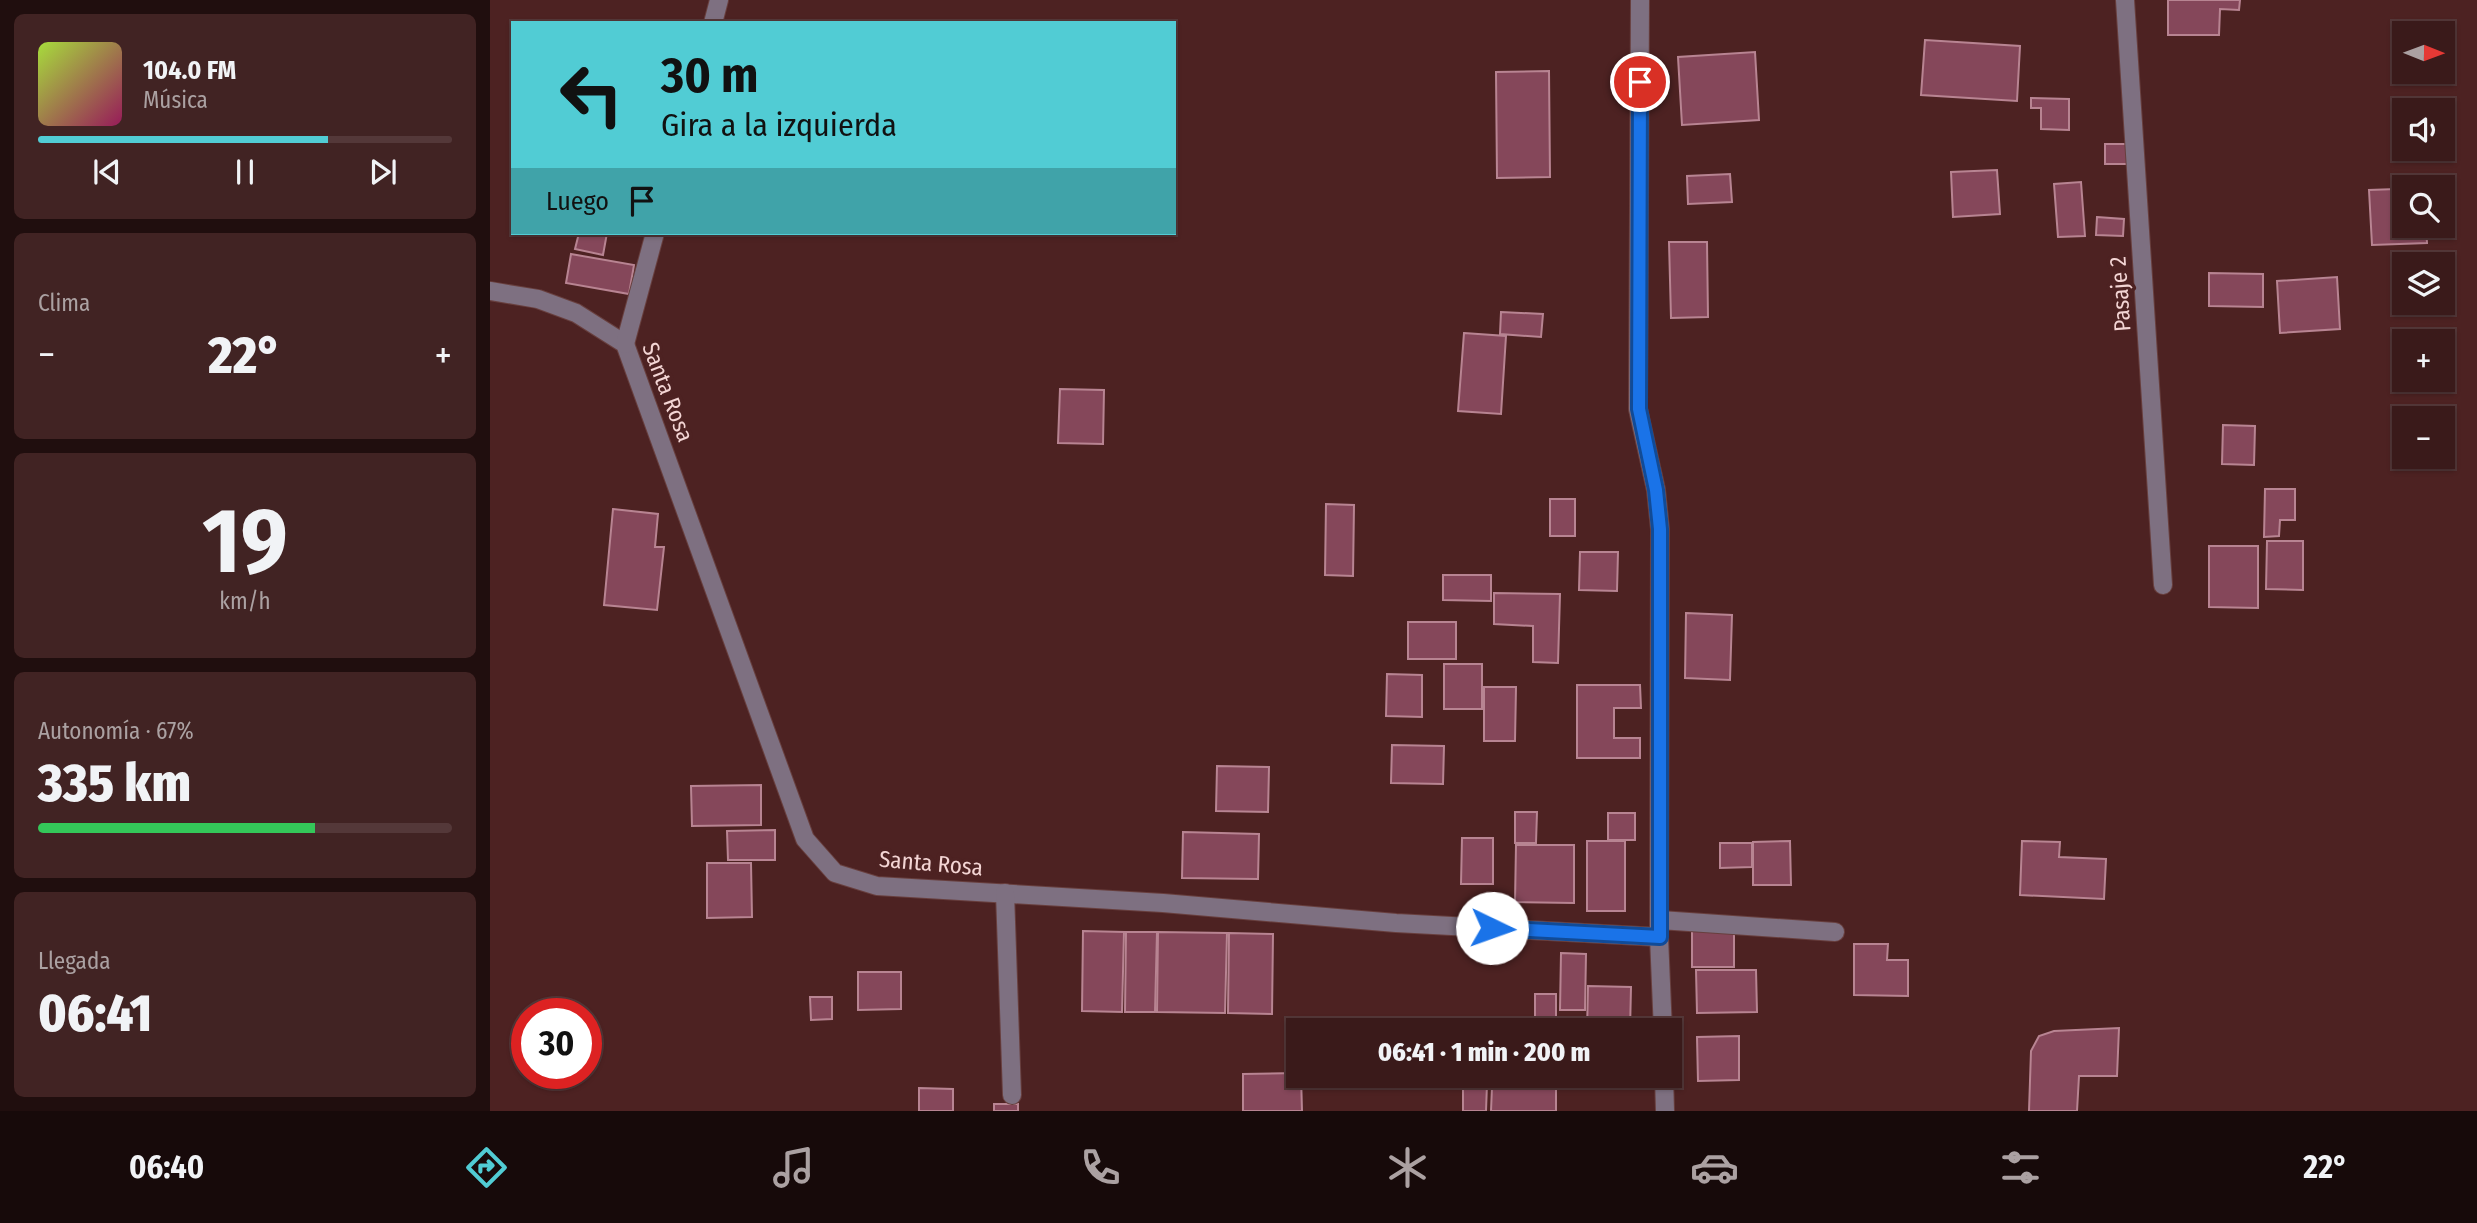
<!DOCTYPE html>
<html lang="es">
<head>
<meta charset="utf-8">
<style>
	body { margin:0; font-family:"Fira Sans Condensed",sans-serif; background:#412323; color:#f1f3f6; height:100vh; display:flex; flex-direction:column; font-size:26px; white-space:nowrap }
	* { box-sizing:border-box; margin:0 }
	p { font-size:23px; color:#aba1a2 }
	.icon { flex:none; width:38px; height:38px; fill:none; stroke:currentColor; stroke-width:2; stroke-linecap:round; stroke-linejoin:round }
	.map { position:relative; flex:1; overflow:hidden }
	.sheet { display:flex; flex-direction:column; gap:14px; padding:14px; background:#200e0e; width:490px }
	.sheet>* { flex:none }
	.top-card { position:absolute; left:21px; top:21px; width:665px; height:214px; border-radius:0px; box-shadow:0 2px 5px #0004,0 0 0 2px #543839; background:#51ccd4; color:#111; overflow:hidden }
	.needle { width:46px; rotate:91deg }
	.controls { position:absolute; left:1902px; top:21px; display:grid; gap:14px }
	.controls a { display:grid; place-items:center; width:63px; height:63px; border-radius:0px; background:#3a1a1a; box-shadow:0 2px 5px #0004,0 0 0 2px #543839; font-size:35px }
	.speed { position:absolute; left:21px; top:998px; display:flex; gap:14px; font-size:35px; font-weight:700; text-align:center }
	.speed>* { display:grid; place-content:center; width:91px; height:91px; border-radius:50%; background:#3a1a1a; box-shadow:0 2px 5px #0004,0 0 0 2px #543839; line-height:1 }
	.speed .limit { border:10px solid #d22; background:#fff; color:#111 }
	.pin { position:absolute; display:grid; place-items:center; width:60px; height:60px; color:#fff; margin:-30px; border:4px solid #fff; border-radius:50%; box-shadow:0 2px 7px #0007 }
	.me { position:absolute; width:77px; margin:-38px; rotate:93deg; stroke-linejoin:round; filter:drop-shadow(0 0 5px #0008) }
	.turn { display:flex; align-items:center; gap:24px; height:147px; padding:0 35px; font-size:32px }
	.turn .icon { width:91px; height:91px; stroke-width:2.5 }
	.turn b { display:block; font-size:49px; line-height:60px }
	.then { display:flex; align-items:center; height:66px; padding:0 35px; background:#0003; gap:14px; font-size:26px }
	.big { font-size:52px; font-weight:800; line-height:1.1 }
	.sheet .tile { flex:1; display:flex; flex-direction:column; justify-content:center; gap:10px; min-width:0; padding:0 24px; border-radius:10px; background:#412323 }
	.sheet .dial { align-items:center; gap:0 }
	.dial b { font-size:91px; line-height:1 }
	.song { display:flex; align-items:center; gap:21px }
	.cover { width:84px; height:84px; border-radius:10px; background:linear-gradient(135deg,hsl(80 70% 55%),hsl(330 70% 35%)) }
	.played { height:7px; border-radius:4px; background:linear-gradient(90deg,#51ccd4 70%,#543839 70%) }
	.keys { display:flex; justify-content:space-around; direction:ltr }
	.heat { display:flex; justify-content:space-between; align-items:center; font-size:38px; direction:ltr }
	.charge { height:10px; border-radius:5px; background:linear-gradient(90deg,#34c759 67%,#543839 0) }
	.trip { position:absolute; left:796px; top:1018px; width:396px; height:70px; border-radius:0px; background:#3a1a1a; box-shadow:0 2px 5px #0004,0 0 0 2px #543839; font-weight:800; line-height:70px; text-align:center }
	.dock { display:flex; height:112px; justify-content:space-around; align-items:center; background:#170a0a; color:#aba1a2 }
	.dock .icon { width:49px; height:49px }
	.dock .active { color:#51ccd4 }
	.dock b { font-size:32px; color:#f1f3f6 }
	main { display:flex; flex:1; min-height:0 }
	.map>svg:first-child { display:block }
	.building { fill:#85475a; stroke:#b88492; stroke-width:2 }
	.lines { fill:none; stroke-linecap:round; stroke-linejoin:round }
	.minor-casing { stroke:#683f3e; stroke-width:20 }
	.minor { stroke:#7e7081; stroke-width:18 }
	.route-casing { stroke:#114b97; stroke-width:18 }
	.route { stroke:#1a73e8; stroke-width:12 }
	.labels { text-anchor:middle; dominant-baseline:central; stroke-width:7; stroke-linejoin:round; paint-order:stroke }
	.street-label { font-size:23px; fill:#f3d5d4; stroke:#4d2222 }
</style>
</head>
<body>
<main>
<section class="sheet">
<div class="tile">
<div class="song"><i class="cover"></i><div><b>104.0 FM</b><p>Música</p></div></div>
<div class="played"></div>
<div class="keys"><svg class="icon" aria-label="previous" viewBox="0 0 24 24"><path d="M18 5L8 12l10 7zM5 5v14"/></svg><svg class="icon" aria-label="pause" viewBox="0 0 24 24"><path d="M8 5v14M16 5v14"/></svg><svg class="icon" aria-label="next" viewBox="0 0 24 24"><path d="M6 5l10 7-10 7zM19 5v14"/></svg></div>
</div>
<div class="tile"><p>Clima</p>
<div class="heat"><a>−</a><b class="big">22°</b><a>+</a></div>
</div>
<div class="tile dial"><b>19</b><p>km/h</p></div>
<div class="tile"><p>Autonomía · 67%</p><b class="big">335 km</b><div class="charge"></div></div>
<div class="tile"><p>Llegada</p><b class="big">06:41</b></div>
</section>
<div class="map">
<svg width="1987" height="1111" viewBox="0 0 1987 1111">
	<rect width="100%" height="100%" fill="#4d2222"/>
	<g class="building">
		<polygon points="1678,0 1750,0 1749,10 1730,9 1729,35 1678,35"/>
		<polygon points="1435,40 1530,46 1527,101 1431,95"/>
		<polygon points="1265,52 1269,120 1192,125 1188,57"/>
		<polygon points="1059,71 1060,177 1007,178 1006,72"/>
		<polygon points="1541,98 1579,99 1579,130 1551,129 1551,108 1541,108"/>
		<polygon points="1615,144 1637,144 1638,164 1615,164"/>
		<polygon points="1507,170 1510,214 1463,217 1461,172"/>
		<polygon points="1240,174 1242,202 1198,204 1197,176"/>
		<polygon points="1591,182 1595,236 1568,237 1564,184"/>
		<polygon points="1906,189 1907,222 1914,222 1914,226 1936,226 1937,243 1882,245 1879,190"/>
		<polygon points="1607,217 1634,219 1633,236 1606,235"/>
		<polygon points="89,233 117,233 113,255 85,249"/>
		<polygon points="1179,242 1217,242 1218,317 1181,318"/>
		<polygon points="81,254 144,265 139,294 76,283"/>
		<polygon points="1719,273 1773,274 1773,307 1719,306"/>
		<polygon points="1847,277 1850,329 1790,333 1787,281"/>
		<polygon points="1011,312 1053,314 1051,337 1010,334"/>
		<polygon points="974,333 1016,336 1011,414 968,411"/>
		<polygon points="570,389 614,390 613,444 568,443"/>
		<polygon points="1733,425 1765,426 1764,465 1732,464"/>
		<polygon points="1775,489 1805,489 1805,520 1790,520 1789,536 1774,537"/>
		<rect x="1060" y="499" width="25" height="37"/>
		<polygon points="836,504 864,505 863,576 835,575"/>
		<polygon points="123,509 168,514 165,547 174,547 167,610 114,605"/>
		<polygon points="1777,541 1813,541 1813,590 1776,589"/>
		<polygon points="1719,546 1768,546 1768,608 1719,607"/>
		<polygon points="1090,552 1128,552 1127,591 1089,590"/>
		<polygon points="953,575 1001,575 1001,601 953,600"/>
		<polygon points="1004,593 1070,594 1068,663 1043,662 1043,626 1004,624"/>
		<polygon points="1196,613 1242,615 1240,680 1195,678"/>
		<rect x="918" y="622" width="48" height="37"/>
		<rect x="954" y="664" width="38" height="45"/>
		<polygon points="897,674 932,675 932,717 896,716"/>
		<polygon points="1087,685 1150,685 1151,708 1124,708 1124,738 1150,738 1150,758 1087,758"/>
		<polygon points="994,687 1026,687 1025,741 994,741"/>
		<polygon points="902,745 954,746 953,784 901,783"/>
		<polygon points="727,766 779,767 778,812 726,811"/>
		<polygon points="271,785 271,825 202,826 201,786"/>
		<polygon points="1025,812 1047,812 1046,843 1025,843"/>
		<rect x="1118" y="813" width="27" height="27"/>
		<polygon points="285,830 285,860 238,860 237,831"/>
		<polygon points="693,832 769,834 768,879 692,878"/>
		<polygon points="972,838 1003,838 1003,884 971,884"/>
		<rect x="1097" y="841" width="38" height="70"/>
		<polygon points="1300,841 1301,885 1263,885 1263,842"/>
		<polygon points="1532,841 1570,842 1569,857 1616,859 1614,899 1530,895"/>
		<polygon points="1230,843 1262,843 1262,867 1230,868"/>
		<polygon points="1026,845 1084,845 1084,903 1025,902"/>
		<polygon points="217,863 261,863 262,917 217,918"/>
		<polygon points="593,931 634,932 632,1012 592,1011"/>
		<rect x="1202" y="931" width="42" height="36"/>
		<polygon points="636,932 667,932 665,1012 635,1012"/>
		<polygon points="668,932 737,933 735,1013 667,1012"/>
		<polygon points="739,933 783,934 782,1014 738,1013"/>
		<polygon points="1364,944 1398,944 1397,960 1418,960 1418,996 1364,995"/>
		<polygon points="1071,953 1096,954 1095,1010 1070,1010"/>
		<polygon points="1206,970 1266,970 1267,1012 1207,1013"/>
		<polygon points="368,972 411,972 411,1009 368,1010"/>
		<polygon points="1098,986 1141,987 1140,1031 1097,1031"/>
		<polygon points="1045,994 1066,994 1066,1019 1045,1018"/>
		<polygon points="320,997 342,997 342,1019 321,1020"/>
		<polygon points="1063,1020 1090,1021 1090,1031 1063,1031"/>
		<polygon points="1629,1028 1627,1076 1589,1076 1587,1111 1539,1111 1541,1051 1549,1036 1564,1031"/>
		<polygon points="1249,1036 1249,1080 1208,1081 1207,1037"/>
		<polygon points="808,1073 808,1076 811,1076 812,1111 753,1111 753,1074"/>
		<rect x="1034" y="1076" width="46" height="10"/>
		<polygon points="973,1084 997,1084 996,1111 973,1111"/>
		<polygon points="1002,1087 1066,1088 1066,1111 1001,1111"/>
		<polygon points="429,1088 463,1089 463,1111 429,1111"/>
		<rect x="504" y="1104" width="24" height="7"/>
	</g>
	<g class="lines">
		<g class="minor-casing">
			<g id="minor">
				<polyline points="1150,0 1148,409 1166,490 1170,529 1169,937 1173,1031"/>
				<polyline points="1635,0 1673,585"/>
				<polyline points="223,23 229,0"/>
				<polyline points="0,291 48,299 86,313 135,344 315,839 345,873 387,886 673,903 906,923 1169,937"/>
				<polyline points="135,344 165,233"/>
				<polyline points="515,893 522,1095"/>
				<polyline points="1170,920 1345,932"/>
				<polyline points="1174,1076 1175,1111"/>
			</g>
		</g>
		<use href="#minor" class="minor"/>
	</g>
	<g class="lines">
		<g class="route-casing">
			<polyline id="route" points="1002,928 1170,937 1170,529 1166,490 1149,409 1150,82"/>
		</g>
		<use href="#route" class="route"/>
	</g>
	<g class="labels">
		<g class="street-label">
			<text transform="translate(1630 294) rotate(-94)">Pasaje 2</text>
			<text transform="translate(178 392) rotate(69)">Santa Rosa</text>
			<text transform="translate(441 863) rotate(5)">Santa Rosa</text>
		</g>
	</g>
</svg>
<div class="controls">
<a><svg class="needle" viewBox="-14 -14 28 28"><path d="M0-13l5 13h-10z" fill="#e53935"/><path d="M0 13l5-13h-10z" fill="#aba1a2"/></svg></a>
<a><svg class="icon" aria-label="sound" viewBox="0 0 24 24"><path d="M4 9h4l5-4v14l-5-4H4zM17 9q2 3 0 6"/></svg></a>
<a><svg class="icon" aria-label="search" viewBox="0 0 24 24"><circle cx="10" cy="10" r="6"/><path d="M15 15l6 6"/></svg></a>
<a><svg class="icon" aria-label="layers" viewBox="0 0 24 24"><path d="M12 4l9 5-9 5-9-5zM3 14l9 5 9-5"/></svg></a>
<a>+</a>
<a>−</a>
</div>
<div class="speed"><div class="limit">30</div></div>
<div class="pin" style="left:1150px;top:82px;background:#d93025"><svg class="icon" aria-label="arrive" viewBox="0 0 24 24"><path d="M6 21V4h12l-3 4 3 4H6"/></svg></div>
<svg class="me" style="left:1002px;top:928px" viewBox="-20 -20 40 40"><circle r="19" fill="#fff"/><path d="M0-13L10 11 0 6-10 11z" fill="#1a73e8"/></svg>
<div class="trip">06:41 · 1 min · 200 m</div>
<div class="top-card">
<div class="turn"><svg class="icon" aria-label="left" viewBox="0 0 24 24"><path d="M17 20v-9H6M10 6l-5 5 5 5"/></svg><div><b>30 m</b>Gira a la izquierda</div></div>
<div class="then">Luego<svg class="icon" aria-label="arrive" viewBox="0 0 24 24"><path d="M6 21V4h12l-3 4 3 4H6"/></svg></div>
</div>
</div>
</main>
<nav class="dock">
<b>06:40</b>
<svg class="icon active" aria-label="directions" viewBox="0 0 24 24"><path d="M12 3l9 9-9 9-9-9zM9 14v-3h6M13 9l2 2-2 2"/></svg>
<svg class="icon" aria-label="music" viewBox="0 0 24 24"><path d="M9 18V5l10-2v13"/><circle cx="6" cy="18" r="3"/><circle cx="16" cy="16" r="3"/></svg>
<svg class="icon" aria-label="phone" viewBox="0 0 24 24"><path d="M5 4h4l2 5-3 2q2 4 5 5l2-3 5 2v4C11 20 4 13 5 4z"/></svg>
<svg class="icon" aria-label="climate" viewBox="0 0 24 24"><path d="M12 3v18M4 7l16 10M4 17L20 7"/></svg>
<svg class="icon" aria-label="car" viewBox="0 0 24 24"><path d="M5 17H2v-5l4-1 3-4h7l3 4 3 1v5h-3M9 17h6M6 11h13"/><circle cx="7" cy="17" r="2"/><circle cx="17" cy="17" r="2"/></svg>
<svg class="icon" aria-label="filters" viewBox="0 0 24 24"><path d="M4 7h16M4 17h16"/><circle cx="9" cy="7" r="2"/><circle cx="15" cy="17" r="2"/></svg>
<b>22°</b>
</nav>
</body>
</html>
